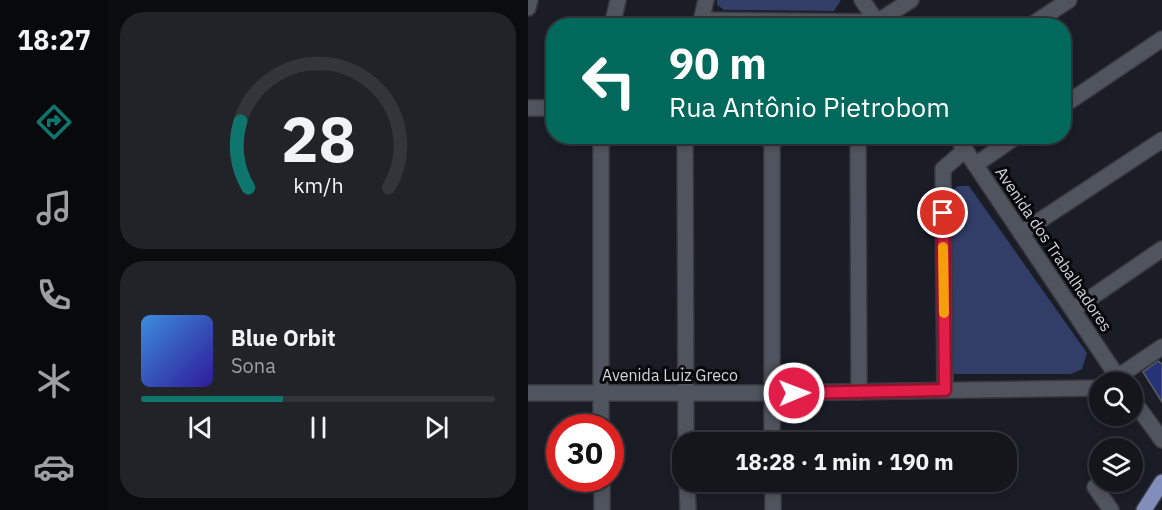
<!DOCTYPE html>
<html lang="en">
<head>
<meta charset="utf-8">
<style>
	body { margin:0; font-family:"IBM Plex Sans",sans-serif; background:#212329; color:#f1f3f6; height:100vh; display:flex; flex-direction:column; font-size:22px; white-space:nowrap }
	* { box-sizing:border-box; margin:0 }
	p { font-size:20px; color:#9d9fa3 }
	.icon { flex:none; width:33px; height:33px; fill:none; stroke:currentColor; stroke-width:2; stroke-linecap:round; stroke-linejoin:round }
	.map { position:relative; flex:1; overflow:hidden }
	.panel { display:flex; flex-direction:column; gap:12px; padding:12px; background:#0b0c0f; width:420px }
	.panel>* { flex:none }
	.banner { position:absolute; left:18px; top:18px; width:525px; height:126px; border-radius:24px; box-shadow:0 3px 9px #0003,0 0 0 2px #33353b; background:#00695c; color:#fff; overflow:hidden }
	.fabs { position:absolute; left:561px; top:372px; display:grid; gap:12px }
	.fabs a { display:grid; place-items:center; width:54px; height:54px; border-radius:50%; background:#14161c; box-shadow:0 3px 9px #0003,0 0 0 2px #33353b; font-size:30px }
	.speed { position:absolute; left:18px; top:414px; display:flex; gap:12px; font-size:30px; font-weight:700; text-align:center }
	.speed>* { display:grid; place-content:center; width:78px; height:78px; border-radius:50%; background:#14161c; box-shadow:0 3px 9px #0003,0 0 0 2px #33353b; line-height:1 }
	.speed .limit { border:9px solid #d22; background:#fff; color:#111 }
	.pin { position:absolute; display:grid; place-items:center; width:51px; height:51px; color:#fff; margin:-26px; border:3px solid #fff; border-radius:50%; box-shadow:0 2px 6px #0007 }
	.me { position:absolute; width:66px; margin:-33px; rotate:89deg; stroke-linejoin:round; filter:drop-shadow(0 0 4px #0008) }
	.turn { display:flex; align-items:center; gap:21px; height:126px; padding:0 24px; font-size:27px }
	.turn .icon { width:78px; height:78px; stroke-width:2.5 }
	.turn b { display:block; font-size:42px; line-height:51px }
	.panel .widget { flex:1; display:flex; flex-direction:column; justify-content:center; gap:9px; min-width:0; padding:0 21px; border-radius:24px; background:#212329 }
	.panel .dial { align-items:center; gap:0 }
	.dial svg { height:156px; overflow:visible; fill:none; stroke:#33353b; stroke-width:7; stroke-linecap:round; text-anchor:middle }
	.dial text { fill:#f1f3f6; stroke:none }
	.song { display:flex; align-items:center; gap:18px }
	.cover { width:72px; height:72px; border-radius:9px; background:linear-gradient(135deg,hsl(210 70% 55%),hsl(250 70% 35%)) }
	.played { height:6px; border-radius:3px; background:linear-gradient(90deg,#0f766e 40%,#33353b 40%) }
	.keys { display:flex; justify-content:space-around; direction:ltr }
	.trip { position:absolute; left:144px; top:432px; width:345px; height:60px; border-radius:24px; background:#14161c; box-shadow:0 3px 9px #0003,0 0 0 2px #33353b; font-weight:700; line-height:60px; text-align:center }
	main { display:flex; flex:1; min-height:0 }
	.dock { display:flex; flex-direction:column; width:108px; justify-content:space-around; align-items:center; background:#08090b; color:#9d9fa3 }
	.dock .icon { width:42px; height:42px }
	.dock .on { color:#0f766e }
	.dock b { font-size:27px; color:#f1f3f6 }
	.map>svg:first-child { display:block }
	.green { fill:#323d68 }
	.building { fill:#273379; stroke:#5a5d68; stroke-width:1.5 }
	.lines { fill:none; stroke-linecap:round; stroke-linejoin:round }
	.minor-casing { stroke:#373840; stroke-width:18 }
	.major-casing { stroke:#373840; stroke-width:18 }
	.minor { stroke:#50545e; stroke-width:15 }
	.major { stroke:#818ebc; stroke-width:15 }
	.route-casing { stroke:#92132f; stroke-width:15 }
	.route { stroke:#e11d48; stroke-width:10 }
	.slow { stroke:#f59e0b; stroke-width:10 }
	.labels { text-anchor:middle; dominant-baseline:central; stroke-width:6; stroke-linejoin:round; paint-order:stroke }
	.street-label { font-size:16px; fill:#d2d5db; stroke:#07070b }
</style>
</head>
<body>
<main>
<nav class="dock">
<b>18:27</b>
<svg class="icon on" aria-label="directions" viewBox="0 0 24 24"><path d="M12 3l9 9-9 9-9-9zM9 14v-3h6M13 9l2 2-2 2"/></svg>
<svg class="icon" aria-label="music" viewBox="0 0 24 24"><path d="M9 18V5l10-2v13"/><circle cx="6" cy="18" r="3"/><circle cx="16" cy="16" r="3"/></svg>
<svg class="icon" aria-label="phone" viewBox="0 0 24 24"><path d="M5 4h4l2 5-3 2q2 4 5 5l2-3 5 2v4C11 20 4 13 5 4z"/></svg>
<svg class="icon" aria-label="climate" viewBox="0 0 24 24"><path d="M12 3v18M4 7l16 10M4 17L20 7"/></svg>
<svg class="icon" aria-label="car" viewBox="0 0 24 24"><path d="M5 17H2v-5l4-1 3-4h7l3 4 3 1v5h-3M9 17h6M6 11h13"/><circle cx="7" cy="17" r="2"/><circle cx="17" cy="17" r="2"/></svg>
</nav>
<section class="panel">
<div class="widget dial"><svg viewBox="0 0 100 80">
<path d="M14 69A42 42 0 1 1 86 69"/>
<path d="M14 69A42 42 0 0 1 10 35" stroke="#0f766e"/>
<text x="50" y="56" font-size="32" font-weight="700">28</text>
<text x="50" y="72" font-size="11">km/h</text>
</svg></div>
<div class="widget">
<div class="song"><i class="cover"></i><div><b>Blue Orbit</b><p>Sona</p></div></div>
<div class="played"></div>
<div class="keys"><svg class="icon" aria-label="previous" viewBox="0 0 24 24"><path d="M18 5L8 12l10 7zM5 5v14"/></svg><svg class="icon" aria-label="pause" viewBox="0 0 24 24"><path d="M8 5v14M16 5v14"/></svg><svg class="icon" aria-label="next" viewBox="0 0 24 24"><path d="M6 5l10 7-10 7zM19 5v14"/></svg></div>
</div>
</section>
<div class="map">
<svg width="634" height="510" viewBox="0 0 634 510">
	<rect width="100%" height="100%" fill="#1a1d26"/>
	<g class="green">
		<polygon points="189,0 313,0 306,11 196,10 189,5"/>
		<polygon points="430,186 441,186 559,353 554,369 543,374 425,374 422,341 420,194"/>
	</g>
	<polygon class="building" points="630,361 634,364 634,402 615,372"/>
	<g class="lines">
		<g class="minor-casing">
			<g id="minor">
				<polyline points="334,0 352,26"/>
				<polyline points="0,8 2,0"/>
				<polyline points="174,20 349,22 383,0"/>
				<polyline points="84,26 90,0"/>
				<polyline points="172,26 178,0"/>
				<polyline points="502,26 541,0"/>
				<polyline points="536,105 634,39"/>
				<polyline points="0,108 26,108"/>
				<polyline points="157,136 158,442"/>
				<polyline points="244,136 244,442"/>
				<polyline points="330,136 331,392"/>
				<polyline points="428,136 593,382"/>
				<polyline points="447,165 489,136"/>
				<polyline points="493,233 634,140"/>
				<polyline points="545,310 634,249"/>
				<polyline points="582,382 634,347"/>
				<polyline points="417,390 415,169 437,150"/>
				<polyline points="0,393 244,393 572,388"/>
				<polyline points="604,399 634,440"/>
				<polyline points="73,428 73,136"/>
				<polyline points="74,478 74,510"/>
				<polyline points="159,482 160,510"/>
				<polyline points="245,482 245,510"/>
				<polyline points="567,487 583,510"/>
			</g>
		</g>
		<g class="major-casing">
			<polyline id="major" points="616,510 634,482"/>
		</g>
		<use href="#minor" class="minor"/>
		<use href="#major" class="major"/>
	</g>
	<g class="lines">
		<g class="route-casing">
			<polyline id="route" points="266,393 417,390 415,213"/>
		</g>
		<use href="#route" class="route"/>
		<polyline class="slow" points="415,247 416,313"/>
	</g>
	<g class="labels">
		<g class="street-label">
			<text transform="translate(526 249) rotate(56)">Avenida dos Trabalhadores</text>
			<text x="142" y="375">Avenida Luiz Greco</text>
		</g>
	</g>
</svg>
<div class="fabs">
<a><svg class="icon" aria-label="search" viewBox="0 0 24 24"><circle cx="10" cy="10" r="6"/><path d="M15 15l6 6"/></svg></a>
<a><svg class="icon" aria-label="layers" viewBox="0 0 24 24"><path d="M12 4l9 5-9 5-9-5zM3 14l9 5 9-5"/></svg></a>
</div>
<div class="speed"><div class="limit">30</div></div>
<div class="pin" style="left:415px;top:213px;background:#d93025"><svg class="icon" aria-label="arrive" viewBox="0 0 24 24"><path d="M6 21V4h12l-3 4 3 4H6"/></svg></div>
<svg class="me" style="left:266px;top:393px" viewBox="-20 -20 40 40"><circle r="17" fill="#e11d48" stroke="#fff" stroke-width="3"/><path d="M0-11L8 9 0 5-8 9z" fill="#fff"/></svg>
<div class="trip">18:28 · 1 min · 190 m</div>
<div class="banner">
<div class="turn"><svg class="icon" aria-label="left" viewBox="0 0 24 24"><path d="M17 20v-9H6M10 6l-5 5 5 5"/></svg><div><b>90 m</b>Rua Antônio Pietrobom</div></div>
</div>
</div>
</main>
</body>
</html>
